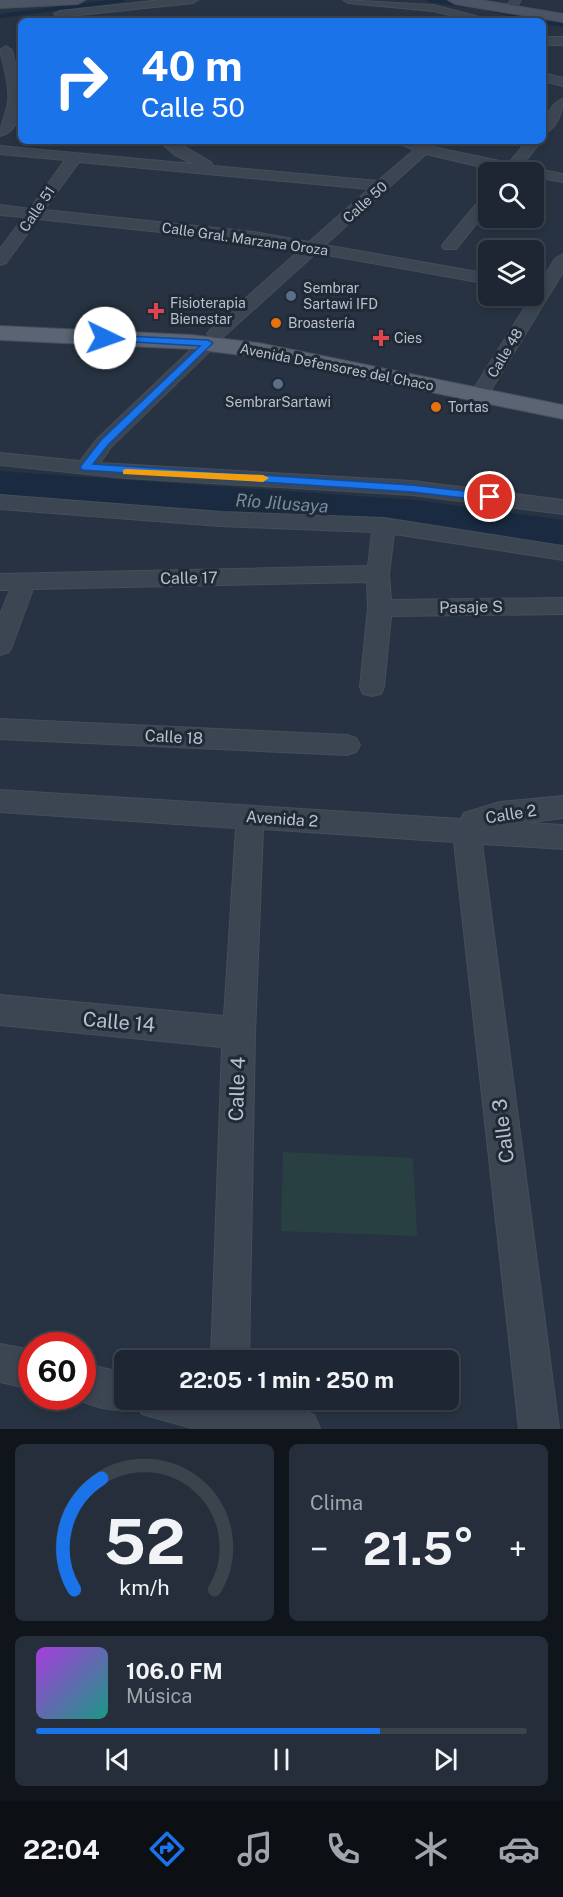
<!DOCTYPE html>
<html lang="es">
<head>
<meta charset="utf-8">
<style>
	body { margin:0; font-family:"Public Sans",sans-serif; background:#252e3a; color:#f1f3f6; height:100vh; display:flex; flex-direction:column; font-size:22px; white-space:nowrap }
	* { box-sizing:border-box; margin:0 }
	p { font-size:20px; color:#a0a5ac }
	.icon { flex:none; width:33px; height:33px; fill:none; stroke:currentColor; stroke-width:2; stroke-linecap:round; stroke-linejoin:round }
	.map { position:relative; height:1429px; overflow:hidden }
	.sheet { display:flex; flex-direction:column; gap:15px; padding:15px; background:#10151c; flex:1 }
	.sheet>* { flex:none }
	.top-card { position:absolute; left:18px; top:18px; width:528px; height:126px; border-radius:9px; box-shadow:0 3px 9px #0003,0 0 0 2px #3b434d; background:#1a73e8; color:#fff; overflow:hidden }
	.buttons { position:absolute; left:478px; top:162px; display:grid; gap:12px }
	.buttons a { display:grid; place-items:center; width:66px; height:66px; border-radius:9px; background:#1d2632; box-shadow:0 3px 9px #0003,0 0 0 2px #3b434d; font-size:30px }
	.speed { position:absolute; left:18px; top:1332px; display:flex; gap:12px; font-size:30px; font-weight:700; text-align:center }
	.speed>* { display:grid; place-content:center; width:78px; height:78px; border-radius:50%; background:#1d2632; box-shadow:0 3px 9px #0003,0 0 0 2px #3b434d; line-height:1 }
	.speed .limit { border:9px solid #d22; background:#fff; color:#111 }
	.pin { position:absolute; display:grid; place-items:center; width:51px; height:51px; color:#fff; margin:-26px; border:3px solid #fff; border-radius:50%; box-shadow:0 2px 6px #0007 }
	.me { position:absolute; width:66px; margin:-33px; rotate:93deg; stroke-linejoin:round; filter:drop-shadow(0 0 4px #0008) }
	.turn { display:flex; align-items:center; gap:21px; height:126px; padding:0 24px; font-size:27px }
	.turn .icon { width:78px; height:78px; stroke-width:2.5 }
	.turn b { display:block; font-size:42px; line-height:51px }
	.big { font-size:45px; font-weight:700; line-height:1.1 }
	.sheet .card { flex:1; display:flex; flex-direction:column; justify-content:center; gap:9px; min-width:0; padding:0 21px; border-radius:9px; background:#252e3a }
	.sheet .dial { align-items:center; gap:0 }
	.dial svg { height:156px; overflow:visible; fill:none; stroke:#3b434d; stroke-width:7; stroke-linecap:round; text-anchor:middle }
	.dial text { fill:#f1f3f6; stroke:none }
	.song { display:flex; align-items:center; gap:18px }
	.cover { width:72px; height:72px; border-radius:9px; background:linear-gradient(135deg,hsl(280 70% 55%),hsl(170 70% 35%)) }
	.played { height:6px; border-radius:3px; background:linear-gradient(90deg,#1a73e8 70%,#3b434d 70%) }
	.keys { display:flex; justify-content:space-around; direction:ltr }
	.heat { display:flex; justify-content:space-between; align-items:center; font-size:33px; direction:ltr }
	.sheet .tiles { flex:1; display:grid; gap:15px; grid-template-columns:1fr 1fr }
	.card:last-child { grid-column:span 2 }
	.trip { position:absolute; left:114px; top:1350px; width:345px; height:60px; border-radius:9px; background:#1d2632; box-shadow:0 3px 9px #0003,0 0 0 2px #3b434d; font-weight:700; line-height:60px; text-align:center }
	.menu { display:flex; height:96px; justify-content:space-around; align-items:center; background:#0c0f14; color:#a0a5ac }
	.menu .icon { width:42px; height:42px }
	.menu .selected { color:#1a73e8 }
	.menu b { font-size:27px; color:#f1f3f6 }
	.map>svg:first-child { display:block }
	.green { fill:#294043 }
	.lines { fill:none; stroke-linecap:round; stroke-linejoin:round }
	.stream { stroke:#1a2a40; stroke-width:4 }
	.river { fill:#1a2a40; fill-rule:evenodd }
	.minor-casing { stroke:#454e5b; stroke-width:2 }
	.secondary-casing { stroke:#454e5b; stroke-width:2 }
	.primary-casing { stroke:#454e5b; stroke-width:2 }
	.minor { fill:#3c4552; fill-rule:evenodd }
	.secondary { fill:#4a5465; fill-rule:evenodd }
	.primary { fill:#5a6472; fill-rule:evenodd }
	.route { fill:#1a73e8; stroke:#114b97; stroke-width:1.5 }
	.slow { fill:#f59e0b }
	.service-dot { fill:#5c6f8a; stroke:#202a37; stroke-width:2 }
	.health-dot { fill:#e0444e; stroke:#202a37; stroke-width:2 }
	.food-dot { fill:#e8710a; stroke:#202a37; stroke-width:2 }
	.labels { text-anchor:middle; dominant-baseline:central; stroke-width:6; stroke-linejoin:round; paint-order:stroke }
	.far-street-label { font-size:14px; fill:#b9c0cc; stroke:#202a37 }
	.far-poi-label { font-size:14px; fill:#b9c0cc; stroke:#202a37; text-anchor:start }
	.street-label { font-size:16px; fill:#b9c0cc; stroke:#202a37 }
	.water-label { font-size:18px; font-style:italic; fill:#738ba9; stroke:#202a37 }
	.near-street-label { font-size:20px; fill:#b9c0cc; stroke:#202a37 }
</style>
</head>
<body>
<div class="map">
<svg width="563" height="1429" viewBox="0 0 563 1429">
	<rect width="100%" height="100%" fill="#273342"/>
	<polygon class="green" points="283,1152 413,1158 417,1236 281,1231"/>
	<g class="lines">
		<g class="stream">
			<polyline points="429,0 463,5"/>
			<polyline points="489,9 537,21"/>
			<polyline points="0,16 123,0"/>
			<polyline points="543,22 563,25"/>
		</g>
		<polygon class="river" points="0,471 415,500 563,520 563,546 415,524 0,495"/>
		<g class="minor-casing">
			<g id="minor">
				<polygon points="162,0 198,0 193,3 60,17 54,14 60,11"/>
				<polygon points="343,0 433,5 495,21 475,21 433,11 348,3"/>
				<polygon points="511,0 521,0 513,12 505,12 503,10"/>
				<polygon points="244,18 313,18 319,21 238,21"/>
				<rect x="543" y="37" width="20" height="8"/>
				<path d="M6 46 12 50C17 71 33 128 0 136 0 124 6 116 8 103 10 86 4 67 0 50Z"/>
				<polygon points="543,73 563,78 563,86 543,81"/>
				<path d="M563 99C563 112 556 130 543 134 543 121 549 104 563 99Z"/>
				<path d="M159 141H175L211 162 213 166 378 181 414 150 394 141 421 143 439 141 433 147 509 163 527 141H541L522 166 563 174V182L534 177V172H503L426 154 325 245 489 274V284L316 253 222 338 216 339 207 334 210 330 300 250 254 242 38 219 6 263 0 265V249L24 217 0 215V205L30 209 65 160 0 154V146L193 164 175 155ZM79 162 369 189 309 242 254 232 44 210Z"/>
				<polygon points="489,194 489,208 456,249 444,249 442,246 444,243 484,195"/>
				<polygon points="563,254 563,272 488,395 486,399 472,399 470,395 555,259"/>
				<polygon points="208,338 214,339 217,343 214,347 111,447 100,463 412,481 563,500 563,514 412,495 126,478 0,465 0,453 80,461 97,439 202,339"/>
				<polygon points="0,495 220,512 384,518 563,546 563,560 394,534 389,574 391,600 563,598 563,614 391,616 384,687 381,694 372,696 363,694 360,687 368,608 367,582 33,589 12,646 9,652 0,655 0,615 10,590 0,590 0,574 368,566 372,532 220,526 0,509"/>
				<polygon points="0,719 347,735 356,738 360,745 356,752 347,755 0,739"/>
				<polygon points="0,790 461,819 464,813 500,802 563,796 563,818 525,823 563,825 563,849 482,844 559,1429 519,1429 454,842 263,829 255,1033 249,1360 211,1360 222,1047 0,1025 0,995 224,1016 236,828 0,812"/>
				<polygon points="0,1344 32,1350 32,1389 0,1382"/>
				<path d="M82 1363 124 1373V1400C186 1400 256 1391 314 1415L320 1429H195L142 1414 138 1405C119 1417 90 1405 70 1396H82Z"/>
			</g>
		</g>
		<g class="secondary-casing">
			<g id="secondary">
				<polygon points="0,0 85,0 78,4 0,8"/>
				<polygon points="448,0 480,0 563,14 563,22 455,4"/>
			</g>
		</g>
		<g class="primary-casing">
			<polygon id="primary" points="0,326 192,335 259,343 563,405 563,419 259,357 192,349 0,340"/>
		</g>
		<use href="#minor" class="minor"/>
		<use href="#secondary" class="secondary"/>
		<use href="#primary" class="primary"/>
	</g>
	<polygon class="route" points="105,335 208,340 213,343 108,445 93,464 412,485 490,494 495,497 490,501 412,492 82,470 80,467 101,440 200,346 102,340 102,336"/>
	<polygon class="slow" points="126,469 263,475 269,478 263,482 123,474 123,470"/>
	<g class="service-dot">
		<circle cx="291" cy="296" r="6"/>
		<circle cx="278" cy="384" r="6"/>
	</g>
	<g class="health-dot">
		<path d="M153 302h6v6h6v6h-6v6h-6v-6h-6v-6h6z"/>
		<path d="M378 329h6v6h6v6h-6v6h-6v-6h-6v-6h6z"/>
	</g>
	<g class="food-dot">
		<circle cx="276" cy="323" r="6"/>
		<circle cx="436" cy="407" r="6"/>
	</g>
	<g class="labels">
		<g class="far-street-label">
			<text transform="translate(365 202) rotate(-42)">Calle 50</text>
			<text transform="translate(37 209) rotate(-56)">Calle 51</text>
			<text transform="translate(245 239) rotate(8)">Calle Gral. Marzana Oroza</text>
			<text transform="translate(505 353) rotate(-59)">Calle 48</text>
			<text transform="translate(337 367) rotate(11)">Avenida Defensores del Chaco</text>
		</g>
		<g class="far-poi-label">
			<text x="303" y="288">Sembrar<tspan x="303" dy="16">Sartawi IFD</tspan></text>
			<text x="170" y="303">Fisioterapia<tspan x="170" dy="16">Bienestar</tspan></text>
			<text x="288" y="323">Broastería</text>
			<text x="394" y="338">Cies</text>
			<text x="278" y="402" text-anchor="middle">SembrarSartawi</text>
			<text x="448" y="407">Tortas</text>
		</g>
		<g class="street-label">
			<text transform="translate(189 578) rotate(-1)">Calle 17</text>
			<text transform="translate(471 607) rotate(-1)">Pasaje S</text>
			<text transform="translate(174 737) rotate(3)">Calle 18</text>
			<text transform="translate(511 814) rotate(-9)">Calle 2</text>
			<text transform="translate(282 819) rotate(4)">Avenida 2</text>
		</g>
		<g class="water-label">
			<text transform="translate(282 503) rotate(4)">Río Jilusaya</text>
		</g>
		<g class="near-street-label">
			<text transform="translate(119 1022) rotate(5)">Calle 14</text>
			<text transform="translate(237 1089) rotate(-88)">Calle 4</text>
			<text transform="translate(503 1131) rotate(-97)">Calle 3</text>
		</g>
	</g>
</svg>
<div class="buttons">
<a><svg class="icon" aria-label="search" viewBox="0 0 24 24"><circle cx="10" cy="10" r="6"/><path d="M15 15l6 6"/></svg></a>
<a><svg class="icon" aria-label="layers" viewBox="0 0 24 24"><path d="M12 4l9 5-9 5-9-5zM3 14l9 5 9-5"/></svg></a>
</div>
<div class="speed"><div class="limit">60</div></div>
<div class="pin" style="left:490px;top:497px;background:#d93025"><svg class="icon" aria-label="arrive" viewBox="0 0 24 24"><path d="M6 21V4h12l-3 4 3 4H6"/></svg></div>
<svg class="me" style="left:105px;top:338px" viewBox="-20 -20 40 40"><circle r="19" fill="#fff"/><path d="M0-13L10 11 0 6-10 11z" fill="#1a73e8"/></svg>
<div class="trip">22:05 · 1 min · 250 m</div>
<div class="top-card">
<div class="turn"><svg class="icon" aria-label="right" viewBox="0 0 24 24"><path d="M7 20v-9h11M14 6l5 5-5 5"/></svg><div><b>40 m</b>Calle 50</div></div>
</div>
</div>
<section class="sheet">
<div class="tiles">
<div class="card dial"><svg viewBox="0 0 100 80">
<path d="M14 69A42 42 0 1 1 86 69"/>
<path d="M14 69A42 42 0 0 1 28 12" stroke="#1a73e8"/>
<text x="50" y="56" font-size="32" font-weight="700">52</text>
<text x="50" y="72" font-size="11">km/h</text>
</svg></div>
<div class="card"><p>Clima</p>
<div class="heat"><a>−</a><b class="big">21.5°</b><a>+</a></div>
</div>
<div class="card">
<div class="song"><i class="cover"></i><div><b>106.0 FM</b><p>Música</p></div></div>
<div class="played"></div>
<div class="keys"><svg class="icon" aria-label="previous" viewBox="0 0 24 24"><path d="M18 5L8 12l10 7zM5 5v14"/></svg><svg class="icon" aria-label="pause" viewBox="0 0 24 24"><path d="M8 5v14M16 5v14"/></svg><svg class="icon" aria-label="next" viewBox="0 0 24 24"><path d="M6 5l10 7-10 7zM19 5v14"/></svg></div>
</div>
</div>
</section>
<nav class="menu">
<b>22:04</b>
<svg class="icon selected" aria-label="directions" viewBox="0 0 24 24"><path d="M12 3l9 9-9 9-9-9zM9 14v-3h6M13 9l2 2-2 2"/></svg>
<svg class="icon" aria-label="music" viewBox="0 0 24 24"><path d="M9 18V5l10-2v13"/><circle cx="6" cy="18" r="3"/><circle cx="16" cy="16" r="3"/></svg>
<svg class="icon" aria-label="phone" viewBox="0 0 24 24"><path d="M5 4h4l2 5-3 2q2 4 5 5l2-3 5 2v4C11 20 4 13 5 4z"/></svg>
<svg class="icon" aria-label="climate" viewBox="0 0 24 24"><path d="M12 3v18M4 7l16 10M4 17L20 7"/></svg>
<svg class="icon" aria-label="car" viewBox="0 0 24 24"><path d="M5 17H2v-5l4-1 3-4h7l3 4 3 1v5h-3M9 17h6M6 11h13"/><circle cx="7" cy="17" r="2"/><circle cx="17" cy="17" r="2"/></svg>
</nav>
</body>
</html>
